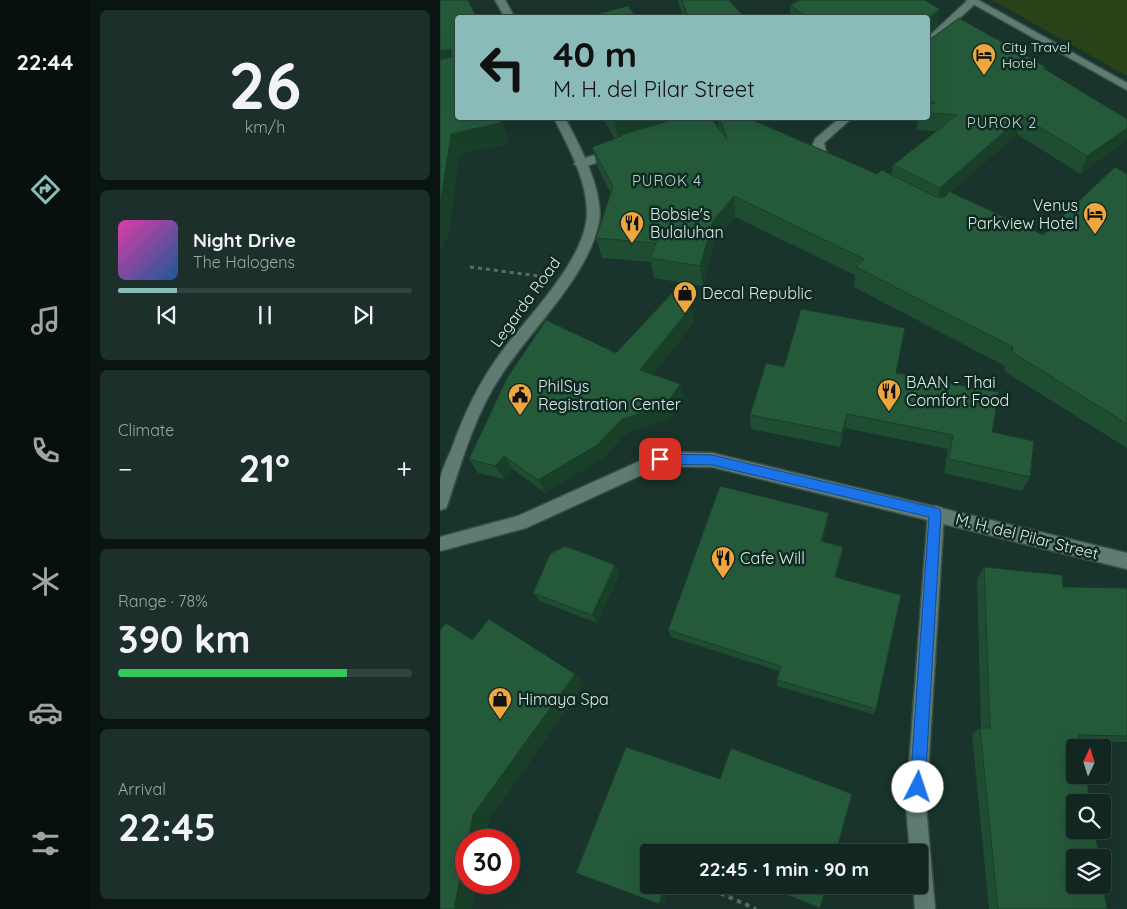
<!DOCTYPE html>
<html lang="en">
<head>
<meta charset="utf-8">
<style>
	body { margin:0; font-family:Quicksand,sans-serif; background:#1c2f2a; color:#f1f3f6; height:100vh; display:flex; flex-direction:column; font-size:19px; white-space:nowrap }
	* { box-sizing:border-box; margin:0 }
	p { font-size:16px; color:#9da5a5 }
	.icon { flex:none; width:28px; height:28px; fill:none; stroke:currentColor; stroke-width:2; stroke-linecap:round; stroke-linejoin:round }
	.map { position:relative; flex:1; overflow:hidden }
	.panel { display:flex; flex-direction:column; gap:10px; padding:10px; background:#0a1513; width:350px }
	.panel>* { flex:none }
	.top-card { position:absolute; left:15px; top:15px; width:475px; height:105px; border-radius:5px; box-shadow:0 5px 20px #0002,0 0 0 1px #324440; background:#8bbbb9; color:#111; overflow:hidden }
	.needle { width:32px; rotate:4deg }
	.fabs { position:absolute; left:626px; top:739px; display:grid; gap:10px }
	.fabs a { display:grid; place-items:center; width:45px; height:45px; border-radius:5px; background:#132722; box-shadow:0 5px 20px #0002,0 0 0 1px #324440; font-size:25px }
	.speed { position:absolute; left:15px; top:829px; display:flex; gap:10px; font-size:25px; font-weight:700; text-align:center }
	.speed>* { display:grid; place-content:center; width:65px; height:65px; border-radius:50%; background:#132722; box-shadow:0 5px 20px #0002,0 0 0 1px #324440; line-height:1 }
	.speed .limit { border:8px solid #d22; background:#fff; color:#111 }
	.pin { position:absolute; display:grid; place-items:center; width:42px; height:42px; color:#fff; margin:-21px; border-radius:10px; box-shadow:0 2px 8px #0006 }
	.me { position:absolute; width:55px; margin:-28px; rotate:4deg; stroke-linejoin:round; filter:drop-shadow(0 0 4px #0008) }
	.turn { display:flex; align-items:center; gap:18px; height:105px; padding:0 15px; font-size:22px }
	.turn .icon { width:65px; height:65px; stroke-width:2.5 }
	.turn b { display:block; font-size:35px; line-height:42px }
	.big { font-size:38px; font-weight:700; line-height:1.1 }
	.panel .tile { flex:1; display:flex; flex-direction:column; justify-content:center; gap:8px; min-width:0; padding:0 18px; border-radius:8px; background:#1c2f2a }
	.panel .dial { align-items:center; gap:0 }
	.dial b { font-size:65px; line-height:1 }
	.song { display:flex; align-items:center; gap:15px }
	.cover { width:60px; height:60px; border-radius:8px; background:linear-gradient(135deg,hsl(320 70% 55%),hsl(210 70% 35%)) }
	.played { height:5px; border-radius:2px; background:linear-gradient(90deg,#8bbbb9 20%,#324440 20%) }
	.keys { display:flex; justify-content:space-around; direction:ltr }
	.heat { display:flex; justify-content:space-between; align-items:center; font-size:28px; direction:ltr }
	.charge { height:8px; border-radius:4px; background:linear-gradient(90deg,#34c759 78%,#324440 0) }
	.trip { position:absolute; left:200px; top:844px; width:288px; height:50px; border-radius:5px; background:#132722; box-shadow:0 5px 20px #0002,0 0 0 1px #324440; font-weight:700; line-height:50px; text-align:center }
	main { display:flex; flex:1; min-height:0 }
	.dock { display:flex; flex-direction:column; width:90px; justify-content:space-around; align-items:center; background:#08100e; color:#9da5a5 }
	.dock .icon { width:35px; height:35px }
	.dock .current { color:#8bbbb9 }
	.dock b { font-size:22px; color:#f1f3f6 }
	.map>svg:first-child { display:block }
	.green { fill:#294217 }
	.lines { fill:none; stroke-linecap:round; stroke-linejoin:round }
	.lane-casing { stroke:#3a514b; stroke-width:3 }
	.street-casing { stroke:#3a514b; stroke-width:3 }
	.secondary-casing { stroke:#3a514b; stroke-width:3 }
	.path-far1 { stroke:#586f69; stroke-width:3; stroke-dasharray:4 4; stroke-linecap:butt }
	.path { stroke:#586f69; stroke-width:4; stroke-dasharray:4.5 4.5; stroke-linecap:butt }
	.lane { fill:#5f7c73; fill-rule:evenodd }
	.street { fill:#5f7c73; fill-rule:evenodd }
	.secondary { fill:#5f7c73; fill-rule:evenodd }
	.wall { fill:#1f4d32 }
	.shaded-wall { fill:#193f29 }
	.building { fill:#245a3a; stroke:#193f29 }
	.route { fill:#1a73e8; stroke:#114b97 }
	.labels { text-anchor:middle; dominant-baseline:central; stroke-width:5; stroke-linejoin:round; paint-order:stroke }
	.far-poi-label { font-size:14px; fill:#dbeae5; stroke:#0f2a23; text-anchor:start }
	.far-neighbourhood-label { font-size:15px; letter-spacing:1px; fill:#b5d4cb; stroke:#0f2a23 }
	.poi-label { font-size:16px; fill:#dbeae5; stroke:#0f2a23; text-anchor:start }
	.street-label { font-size:16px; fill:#dbeae5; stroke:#0f2a23 }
</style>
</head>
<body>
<main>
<nav class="dock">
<b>22:44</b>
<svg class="icon current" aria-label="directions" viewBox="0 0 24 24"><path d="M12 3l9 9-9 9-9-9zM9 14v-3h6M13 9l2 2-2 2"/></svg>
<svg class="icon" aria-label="music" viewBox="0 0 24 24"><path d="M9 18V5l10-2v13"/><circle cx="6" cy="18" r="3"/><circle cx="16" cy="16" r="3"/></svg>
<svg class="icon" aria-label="phone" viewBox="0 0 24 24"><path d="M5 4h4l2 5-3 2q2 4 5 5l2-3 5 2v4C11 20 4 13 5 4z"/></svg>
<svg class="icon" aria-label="climate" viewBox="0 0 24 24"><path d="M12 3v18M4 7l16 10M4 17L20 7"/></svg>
<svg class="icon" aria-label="car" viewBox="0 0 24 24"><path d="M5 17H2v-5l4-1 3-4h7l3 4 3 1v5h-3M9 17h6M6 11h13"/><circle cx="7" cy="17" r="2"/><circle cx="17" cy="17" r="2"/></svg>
<svg class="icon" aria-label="filters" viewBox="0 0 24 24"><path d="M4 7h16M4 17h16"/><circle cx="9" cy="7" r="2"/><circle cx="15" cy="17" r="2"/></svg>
</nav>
<section class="panel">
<div class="tile dial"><b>26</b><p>km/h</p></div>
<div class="tile">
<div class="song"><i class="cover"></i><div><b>Night Drive</b><p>The Halogens</p></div></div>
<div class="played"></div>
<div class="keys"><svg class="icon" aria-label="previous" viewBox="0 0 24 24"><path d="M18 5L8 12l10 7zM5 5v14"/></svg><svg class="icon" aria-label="pause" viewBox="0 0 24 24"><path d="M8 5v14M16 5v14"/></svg><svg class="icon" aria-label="next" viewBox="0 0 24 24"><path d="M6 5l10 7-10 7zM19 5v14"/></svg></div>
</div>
<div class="tile"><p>Climate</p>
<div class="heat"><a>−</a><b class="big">21°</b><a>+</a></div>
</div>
<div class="tile"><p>Range · 78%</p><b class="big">390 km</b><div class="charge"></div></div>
<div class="tile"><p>Arrival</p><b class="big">22:45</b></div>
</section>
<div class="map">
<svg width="687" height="909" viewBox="0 0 687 909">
	<rect width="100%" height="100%" fill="#19342d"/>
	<polygon class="green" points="552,0 687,0 687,76"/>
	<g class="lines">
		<g class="lane-casing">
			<g id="lane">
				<polygon points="528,0 538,1 492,44 488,45 488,37"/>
				<polygon points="400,118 412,118 384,143 386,152 399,161 393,165 377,157 372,147 375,139"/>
				<polygon points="174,149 180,153 178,156 140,168 134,164 136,161"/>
			</g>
		</g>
		<g class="street-casing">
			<polygon id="street" points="496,506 502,508 504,513 486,806 495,909 475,909 473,885 479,885 479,852 470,852 466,806 488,513 490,508"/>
		</g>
		<g class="secondary-casing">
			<g id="secondary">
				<polygon points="55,0 65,0 75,18 65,18"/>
				<polygon points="526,0 538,0 687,83 687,90"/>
				<path d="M114 118H125C139 144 164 191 159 221 150 275 89 331 60 377 35 415 22 460 8 503L6 508 0 510C0 500 0 489 0 480 2 469 8 458 12 448 24 414 39 383 60 354 87 317 149 257 147 210 146 178 128 146 114 118Z"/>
				<polygon points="220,452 272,453 687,553 687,569 272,467 221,466 86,528 0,551 0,537 78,516"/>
			</g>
		</g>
		<polyline class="path-far1" points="30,267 99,276"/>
		<polyline class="path" points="264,886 316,909"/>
		<use href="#lane" class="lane"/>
		<use href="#street" class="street"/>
		<use href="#secondary" class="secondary"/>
	</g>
	<g class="wall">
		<polygon points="238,0 289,0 305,18 243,18"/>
		<polygon points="360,0 485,0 500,9 497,26 490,33 488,18 350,18 350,5"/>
		<polygon points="488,41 606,67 605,70 686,141 640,174 577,134 511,192 603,235 687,174 687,448 564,371 565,366 414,287 415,275 295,217 275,241 263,286 214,278 211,262 162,258 156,238 171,193 158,168 152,147 175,139 162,118 271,118 279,128 278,118 332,118 332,120 309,118 437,174 451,175 453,165 496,131 476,130 478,119 453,118 488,118"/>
		<polygon points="254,322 213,374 240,384 243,398 228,420 186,433 163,458 105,493 73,469 64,479 38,473 29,459 176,353"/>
		<polygon points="344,367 456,373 552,432 590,477 582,491 504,473 508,449 405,428 400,447 311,429 310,415"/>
		<polygon points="388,522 382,542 403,547 395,577 436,709 433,714 337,686 337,680 339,671 231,637 228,630"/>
		<polygon points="544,567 623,587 687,588 687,742 640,742 667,909 549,909 532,734 540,728 541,728 537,579"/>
		<polygon points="180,573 157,623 100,601 93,593"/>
	</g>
	<g class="shaded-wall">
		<polygon points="500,9 497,26 490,33 488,34 488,18"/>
		<polygon points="11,49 18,65 0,74 0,51"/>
		<polygon points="582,116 577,134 508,195 508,191 507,196 496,206 500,188"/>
		<polygon points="60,118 61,118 69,144 20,154 9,233 0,252 0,207 11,134"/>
		<polygon points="178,118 259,118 182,136 181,135 184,145 180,146 174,119"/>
		<polygon points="687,128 687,138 686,141 640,174 647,156"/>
		<polygon points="294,196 295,217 275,241 263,286 260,266 273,221"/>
		<polygon points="252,306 254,322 204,385 200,370"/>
		<polygon points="240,384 243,398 228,420 186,433 163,458 105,493 98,480 182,419"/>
		<polygon points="407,414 405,428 400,447 402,433"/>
		<polygon points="64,456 73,469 64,479 55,466"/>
		<polygon points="389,513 388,522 380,550 381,541"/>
		<polygon points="403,547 402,556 393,585 395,577"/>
		<polygon points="175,565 180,573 157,623 152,615"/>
		<polygon points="135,674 145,684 50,819 46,840 28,840 33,815"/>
		<polygon points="26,850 26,882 38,882 32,909 14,909"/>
		<polygon points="225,885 230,885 224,903 219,904"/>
	</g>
	<g class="building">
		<polygon points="0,0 28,0 37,18 18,18 18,118 60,118 61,123 11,134 0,207 0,60 11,57 11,49 0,51"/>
		<polygon points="242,0 289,0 305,18 248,18"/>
		<polygon points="360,0 484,0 500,9 493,15 487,18 369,18 350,5"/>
		<polygon points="188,6 197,18 142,18"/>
		<polygon points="519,18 606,67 603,68 687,119 687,128 647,156 582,116 500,188 453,165 517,115 488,113 488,107 495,102 488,102 488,41"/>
		<polygon points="238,118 271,118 287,139 280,118 308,118 437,174 442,170 496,197 505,197 508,193 508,191 603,235 675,167 687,174 687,424 572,352 573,347 416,267 424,259 294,196 273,221 260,266 210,258 216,243 156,238 173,186 152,147 182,136 181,135"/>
		<polygon points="234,291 252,306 200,370 240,384 225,406 182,419 157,445 98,480 64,456 55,466 29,459 67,378 106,320 176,353"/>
		<polygon points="361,309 465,328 456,373 559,392 552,432 594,441 590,477 509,459 513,435 407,414 402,433 310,415 326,363 344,367"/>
		<polygon points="280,486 389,513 381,541 403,547 395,577 461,595 436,709 337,680 341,666 228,630"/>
		<polygon points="125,546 175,565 152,615 93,593 110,554"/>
		<polygon points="544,567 622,575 623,587 687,588 687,736 639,735 641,748 635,748 635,775 646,775 650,802 635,802 635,830 655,830 659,858 635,858 635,885 662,885 662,879 667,909 558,909 540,728 550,728"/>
		<polygon points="49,619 135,674 33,815 28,840 26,840 26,850 14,909 0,909 0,630 6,623 32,640"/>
		<polygon points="186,747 280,779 291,748 412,794 396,852 240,852 237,851 236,852 209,852 209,885 225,885 219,904 136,873"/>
		<polygon points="322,885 387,885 380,908"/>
	</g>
	<polygon class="route" points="220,454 272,455 500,509 501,513 485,787 483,792 478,794 473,792 470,787 489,517 272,465 220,464 216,463 215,459 216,456"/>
	<defs>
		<g id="hotel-pin" transform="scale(1.25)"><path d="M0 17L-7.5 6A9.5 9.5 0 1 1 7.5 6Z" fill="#f0a63f" stroke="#0f2a23"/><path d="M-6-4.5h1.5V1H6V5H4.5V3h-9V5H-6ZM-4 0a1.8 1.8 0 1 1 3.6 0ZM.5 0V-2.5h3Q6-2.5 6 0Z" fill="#111"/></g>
		<g id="restaurant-pin" transform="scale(1.25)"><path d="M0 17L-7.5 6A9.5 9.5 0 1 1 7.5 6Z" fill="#f0a63f" stroke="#0f2a23"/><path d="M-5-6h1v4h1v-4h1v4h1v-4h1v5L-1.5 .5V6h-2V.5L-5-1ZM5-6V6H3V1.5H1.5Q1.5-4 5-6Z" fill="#111"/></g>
		<g id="shop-pin" transform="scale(1.25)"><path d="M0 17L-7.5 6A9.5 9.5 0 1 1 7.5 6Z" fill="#f0a63f" stroke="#0f2a23"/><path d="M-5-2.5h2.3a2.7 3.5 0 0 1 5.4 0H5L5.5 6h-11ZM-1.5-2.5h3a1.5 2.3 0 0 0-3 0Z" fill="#111"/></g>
		<g id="civic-pin" transform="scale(1.25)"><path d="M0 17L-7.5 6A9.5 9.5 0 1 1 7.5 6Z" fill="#f0a63f" stroke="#0f2a23"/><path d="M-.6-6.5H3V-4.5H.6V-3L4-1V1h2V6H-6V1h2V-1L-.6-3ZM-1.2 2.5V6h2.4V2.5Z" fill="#111"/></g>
	</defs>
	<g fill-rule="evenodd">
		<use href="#hotel-pin" x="544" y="55"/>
		<use href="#hotel-pin" x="655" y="214"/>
		<use href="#restaurant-pin" x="192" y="223"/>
		<use href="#shop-pin" x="245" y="293"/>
		<use href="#restaurant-pin" x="449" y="391"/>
		<use href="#civic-pin" x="80" y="395"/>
		<use href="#restaurant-pin" x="283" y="558"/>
		<use href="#shop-pin" x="60" y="699"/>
	</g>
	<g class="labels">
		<g class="far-poi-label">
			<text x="562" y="47">City Travel<tspan x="562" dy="16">Hotel</tspan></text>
		</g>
		<g class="far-neighbourhood-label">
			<text x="562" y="122">PUROK 2</text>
			<text x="227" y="180">PUROK 4</text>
		</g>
		<g class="poi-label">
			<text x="638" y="205" text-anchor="end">Venus<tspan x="638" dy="18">Parkview Hotel</tspan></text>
			<text x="210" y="214">Bobsie's<tspan x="210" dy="18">Bulaluhan</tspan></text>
			<text x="262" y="293">Decal Republic</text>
			<text x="466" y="382">BAAN - Thai<tspan x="466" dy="18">Comfort Food</tspan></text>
			<text x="98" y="386">PhilSys<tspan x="98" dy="18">Registration Center</tspan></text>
			<text x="300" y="558">Cafe Will</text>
			<text x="78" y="699">Himaya Spa</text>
		</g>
		<g class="street-label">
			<text transform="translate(85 302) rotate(-54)">Legarda Road</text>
			<text transform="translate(587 536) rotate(14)">M. H. del Pilar Street</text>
		</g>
	</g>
</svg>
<div class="fabs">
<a><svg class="needle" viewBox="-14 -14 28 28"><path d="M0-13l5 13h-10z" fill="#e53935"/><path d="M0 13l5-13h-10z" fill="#9da5a5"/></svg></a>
<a><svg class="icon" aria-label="search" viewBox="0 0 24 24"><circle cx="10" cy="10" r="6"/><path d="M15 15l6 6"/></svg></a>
<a><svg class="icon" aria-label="layers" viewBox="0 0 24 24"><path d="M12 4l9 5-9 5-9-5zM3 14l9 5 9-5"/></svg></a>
</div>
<div class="speed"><div class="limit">30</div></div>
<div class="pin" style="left:220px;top:459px;background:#d93025"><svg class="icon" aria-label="arrive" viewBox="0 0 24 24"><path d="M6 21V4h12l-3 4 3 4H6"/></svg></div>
<svg class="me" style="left:478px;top:787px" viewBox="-20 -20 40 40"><circle r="19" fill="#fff"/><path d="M0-13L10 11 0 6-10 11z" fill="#1a73e8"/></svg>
<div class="trip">22:45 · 1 min · 90 m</div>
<div class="top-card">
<div class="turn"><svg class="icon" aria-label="left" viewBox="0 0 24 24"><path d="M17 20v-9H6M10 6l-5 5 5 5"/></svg><div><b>40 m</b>M. H. del Pilar Street</div></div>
</div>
</div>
</main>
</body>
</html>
